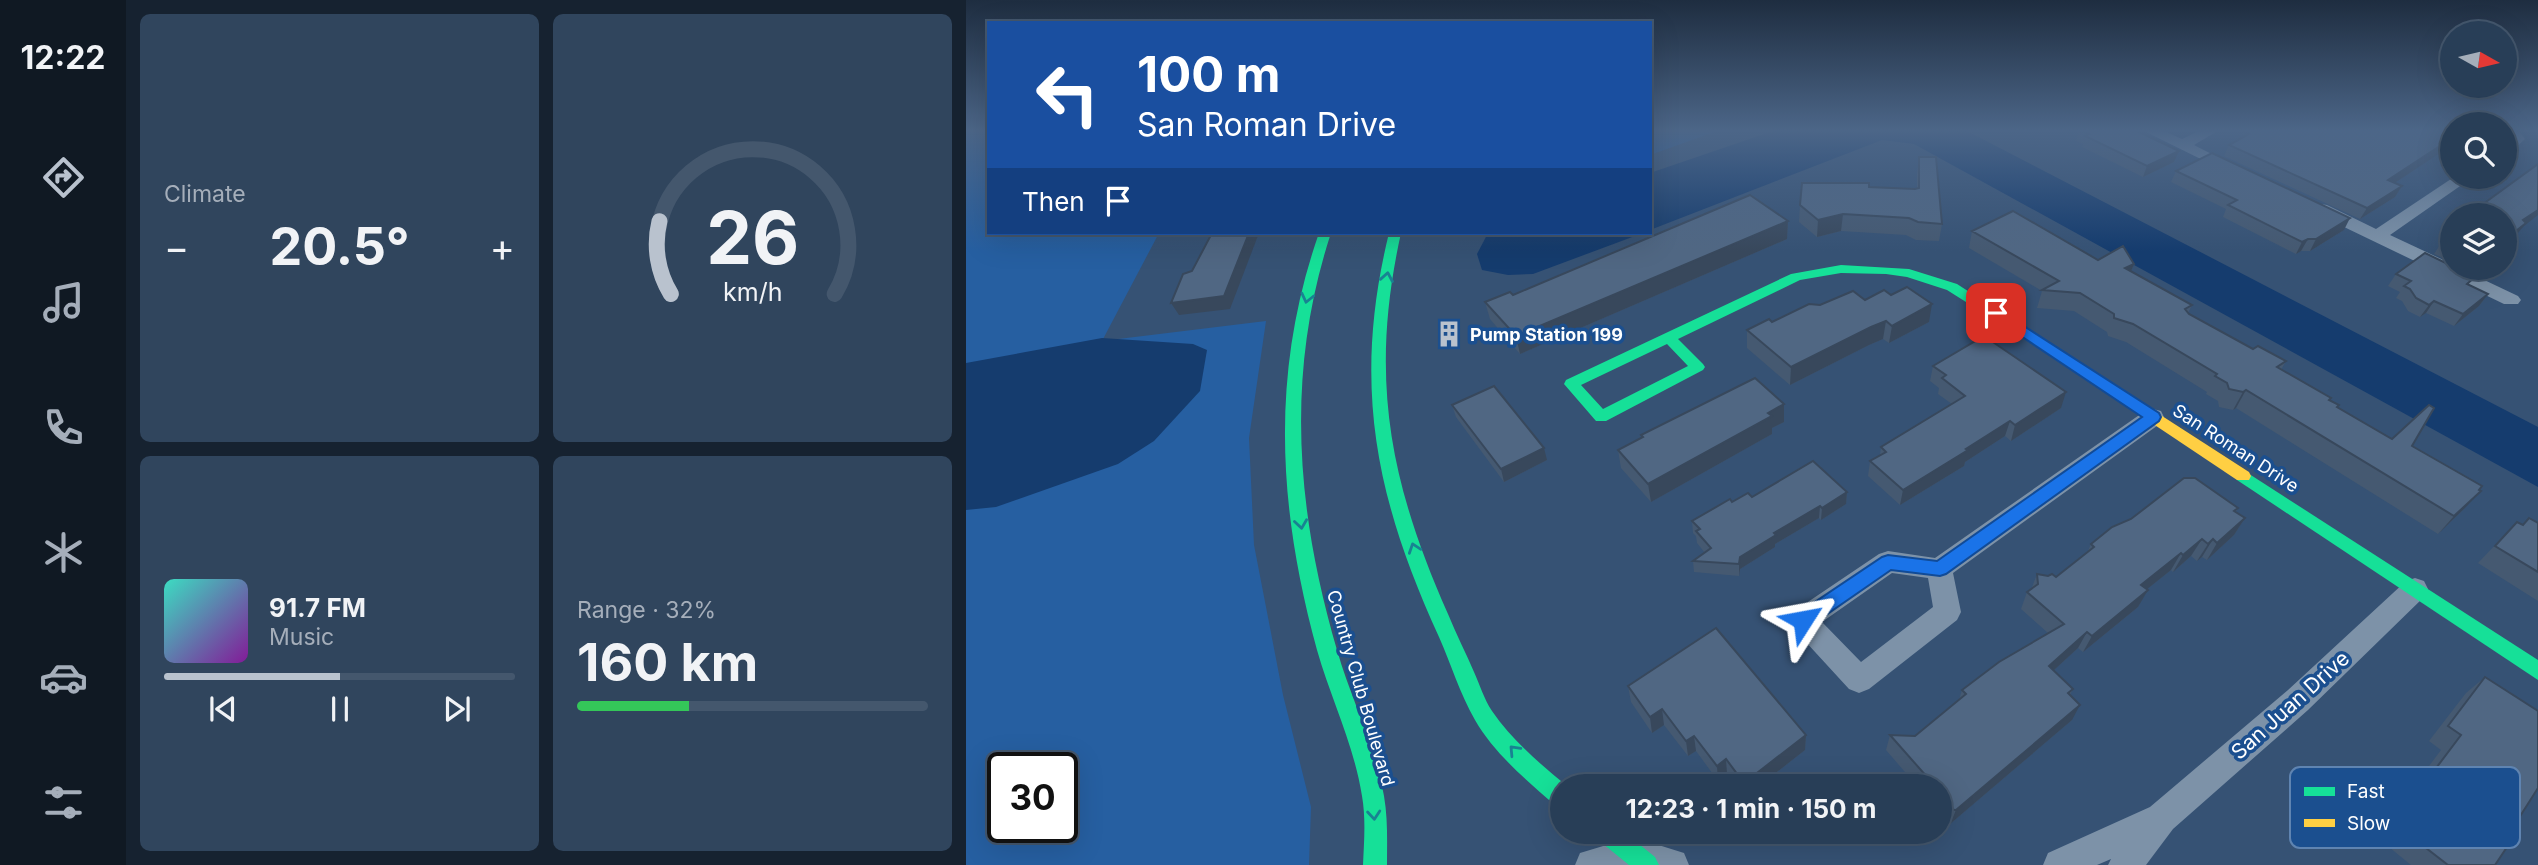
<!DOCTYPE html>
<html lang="en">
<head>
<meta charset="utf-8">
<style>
	body { margin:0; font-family:Inter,sans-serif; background:#30455d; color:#f1f3f6; height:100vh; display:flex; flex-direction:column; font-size:26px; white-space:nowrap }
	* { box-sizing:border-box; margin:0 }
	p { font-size:23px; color:#a5aeba }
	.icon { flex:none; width:38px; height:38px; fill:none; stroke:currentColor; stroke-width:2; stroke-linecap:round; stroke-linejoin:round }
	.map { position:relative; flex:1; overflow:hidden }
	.drawer { display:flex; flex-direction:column; gap:14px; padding:14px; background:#162230; width:840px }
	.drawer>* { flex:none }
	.guide { position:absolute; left:21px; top:21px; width:665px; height:214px; border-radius:0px; box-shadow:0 7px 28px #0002,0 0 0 2px #44576d; background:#1a4fa0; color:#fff; overflow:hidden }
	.needle { width:46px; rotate:98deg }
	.fabs { position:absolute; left:1474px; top:21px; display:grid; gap:14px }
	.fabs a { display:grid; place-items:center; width:77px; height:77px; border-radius:50%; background:#283e57; box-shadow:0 7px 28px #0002,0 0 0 2px #44576d; font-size:35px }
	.speed { position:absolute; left:21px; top:752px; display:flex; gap:14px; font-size:35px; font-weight:700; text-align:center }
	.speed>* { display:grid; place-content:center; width:91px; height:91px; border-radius:50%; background:#283e57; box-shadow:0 7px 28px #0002,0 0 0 2px #44576d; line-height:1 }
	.speed .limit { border:4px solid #111; border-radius:10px; background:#fff; color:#111 }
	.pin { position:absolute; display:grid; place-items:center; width:60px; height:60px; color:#fff; margin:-30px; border-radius:14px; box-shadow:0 4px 10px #0006 }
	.me { position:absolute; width:77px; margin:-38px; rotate:56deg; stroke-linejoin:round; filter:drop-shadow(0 0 5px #0008) }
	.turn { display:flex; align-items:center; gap:24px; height:147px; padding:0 35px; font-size:32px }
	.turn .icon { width:91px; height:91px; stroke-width:2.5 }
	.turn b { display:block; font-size:49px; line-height:60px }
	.then { display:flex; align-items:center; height:66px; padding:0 35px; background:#0003; gap:14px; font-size:26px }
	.big { font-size:52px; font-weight:700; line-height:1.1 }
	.drawer .widget { flex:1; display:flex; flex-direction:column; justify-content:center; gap:10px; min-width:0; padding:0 24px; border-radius:10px; background:#30455d }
	.drawer .dial { align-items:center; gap:0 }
	.dial svg { height:182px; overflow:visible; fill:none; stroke:#44576d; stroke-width:7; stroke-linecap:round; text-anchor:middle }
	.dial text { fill:#f1f3f6; stroke:none }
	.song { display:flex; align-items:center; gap:21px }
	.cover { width:84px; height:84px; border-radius:10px; background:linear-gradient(135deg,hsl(170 70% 55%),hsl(290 70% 35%)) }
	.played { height:7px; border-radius:4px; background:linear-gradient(90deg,#b9c2ce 50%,#44576d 50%) }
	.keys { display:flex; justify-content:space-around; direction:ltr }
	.heat { display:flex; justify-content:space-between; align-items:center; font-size:38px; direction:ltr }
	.charge { height:10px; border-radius:5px; background:linear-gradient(90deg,#34c759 32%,#44576d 0) }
	.drawer .tiles { flex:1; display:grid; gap:14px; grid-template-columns:repeat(2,1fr) }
	.trip { position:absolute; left:584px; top:774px; width:402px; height:70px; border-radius:35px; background:#283e57; box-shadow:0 7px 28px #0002,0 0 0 2px #44576d; font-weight:700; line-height:70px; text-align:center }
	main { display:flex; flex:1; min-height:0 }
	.dock { display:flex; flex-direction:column; width:126px; justify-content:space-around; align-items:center; background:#101923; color:#a5aeba }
	.dock .icon { width:49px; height:49px }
	.dock .current { color:#b9c2ce }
	.dock b { font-size:32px; color:#f1f3f6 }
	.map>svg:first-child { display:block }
	.green { fill:#265fa1; fill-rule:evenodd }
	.water { fill:#153c6e }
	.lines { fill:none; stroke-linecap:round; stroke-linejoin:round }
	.street { fill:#7d92a8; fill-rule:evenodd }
	.fast { fill:#16e098; fill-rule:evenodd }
	.slow { fill:#ffcf43; fill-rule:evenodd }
	.wall { fill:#455971 }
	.shaded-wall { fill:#38485c }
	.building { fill:#506783; stroke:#38485c; stroke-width:2 }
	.oneway { stroke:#198292 }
	.route { fill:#1a73e8; stroke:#114b97; stroke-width:2 }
	.labels { text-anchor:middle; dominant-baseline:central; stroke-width:7; stroke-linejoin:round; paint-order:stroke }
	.poi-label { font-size:18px; font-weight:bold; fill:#fff; stroke:#1b4f8f; text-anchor:start }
	.street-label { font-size:18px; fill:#fff; stroke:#1b4f8f }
	.near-street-label { font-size:21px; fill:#fff; stroke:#1b4f8f }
	.key { fill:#1b4f8f; stroke:#5f84b1; stroke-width:2 }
	.key-label { font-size:19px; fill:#fff }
</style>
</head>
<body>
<main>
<nav class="dock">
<b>12:22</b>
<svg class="icon current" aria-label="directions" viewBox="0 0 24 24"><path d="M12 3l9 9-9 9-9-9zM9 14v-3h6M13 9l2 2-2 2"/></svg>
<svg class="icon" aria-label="music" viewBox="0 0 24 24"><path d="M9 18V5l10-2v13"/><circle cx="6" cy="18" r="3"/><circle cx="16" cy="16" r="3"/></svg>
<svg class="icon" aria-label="phone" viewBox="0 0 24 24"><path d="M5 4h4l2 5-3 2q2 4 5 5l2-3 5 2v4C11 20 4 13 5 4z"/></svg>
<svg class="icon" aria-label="climate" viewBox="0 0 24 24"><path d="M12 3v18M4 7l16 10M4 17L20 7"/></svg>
<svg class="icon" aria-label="car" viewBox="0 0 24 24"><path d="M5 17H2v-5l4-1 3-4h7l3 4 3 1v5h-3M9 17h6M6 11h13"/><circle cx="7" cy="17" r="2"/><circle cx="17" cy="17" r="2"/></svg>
<svg class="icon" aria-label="filters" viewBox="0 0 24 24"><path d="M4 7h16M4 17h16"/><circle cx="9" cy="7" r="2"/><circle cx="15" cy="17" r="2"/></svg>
</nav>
<section class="drawer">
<div class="tiles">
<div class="widget"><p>Climate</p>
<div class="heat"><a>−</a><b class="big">20.5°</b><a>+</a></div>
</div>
<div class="widget dial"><svg viewBox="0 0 100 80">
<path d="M14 69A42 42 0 1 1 86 69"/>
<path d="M14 69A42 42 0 0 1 9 37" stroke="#b9c2ce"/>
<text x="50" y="56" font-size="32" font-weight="700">26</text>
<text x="50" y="72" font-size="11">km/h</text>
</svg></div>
<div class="widget">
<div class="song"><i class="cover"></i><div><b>91.7 FM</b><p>Music</p></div></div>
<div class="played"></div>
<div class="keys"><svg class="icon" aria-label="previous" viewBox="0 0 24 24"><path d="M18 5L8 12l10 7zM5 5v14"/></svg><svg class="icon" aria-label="pause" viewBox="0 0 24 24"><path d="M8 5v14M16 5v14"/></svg><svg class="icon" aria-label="next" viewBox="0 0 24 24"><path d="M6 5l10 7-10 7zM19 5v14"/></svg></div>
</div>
<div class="widget"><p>Range · 32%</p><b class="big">160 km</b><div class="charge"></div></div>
</div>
</section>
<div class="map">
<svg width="1572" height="865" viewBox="0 0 1572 865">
	<rect width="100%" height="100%" fill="#365274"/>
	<g class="green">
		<path d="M0 130H23V233H193L136 341 300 321 283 438 288 545 317 695 345 807 343 865H0ZM37 768H96V828H37Z"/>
		<polygon points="684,130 754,130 684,155"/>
	</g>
	<g class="water">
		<polygon points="810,130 999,130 1572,427 1572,487 948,144 916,140 684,230 684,173"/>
		<polygon points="522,233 677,233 567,274 542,275 516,270 511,254"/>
		<polygon points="136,338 227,344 241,350 234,391 188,441 152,464 30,507 0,510 0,363"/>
	</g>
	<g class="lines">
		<g class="street">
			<polygon points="1176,130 1196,130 1216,139 1235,130 1253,130 1228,145 1275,169 1267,174 1261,172"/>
			<polygon points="1538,130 1552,130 1559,139 1544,153 1538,155 1538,142 1542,138"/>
			<polygon points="1488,177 1507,177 1424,235 1486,264 1486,268 1493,268 1552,296 1555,300 1552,304 1538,304 1349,213 1346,209 1355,204 1361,205 1410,229"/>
			<path d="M1187 409 1195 411 1198 417 1195 423 987 573 995 612 991 620 903 689 893 693 883 689 827 628 823 620 827 612 913 554 922 551 969 558 1179 411ZM926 573 962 578 967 607 895 662 856 622Z"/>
			<polygon points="1449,578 1458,581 1462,589 1458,597 1342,710 1207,829 1180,865 1142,865 1145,859 1131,865 1077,865 1082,853 1184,807 1322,690 1440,581"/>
			<polygon points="667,837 718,853 723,865 609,865 614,853"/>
		</g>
		<g class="fast">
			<path d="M353 233H365C319 373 330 510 371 650 385 699 409 745 418 796 422 819 421 842 421 865H397C398 842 400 819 396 796 388 745 365 699 351 650 312 508 304 373 353 233Z"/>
			<path d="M423 233H435C403 377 423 481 482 614 490 634 500 653 508 672 514 685 518 699 526 711 546 740 574 764 601 786H597V808L589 805C560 780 528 753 509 720 494 694 485 664 473 637 409 497 386 384 423 233Z"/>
			<path d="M875 265 943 269 991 284 1096 352 1089 357 1084 355 981 290 941 277 920 274 875 273 834 280 712 339 737 364 739 367 737 370 640 421H630L598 384 600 380 825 274ZM701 344 722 366 637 409 615 385Z"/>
			<polygon points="1277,470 1572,660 1572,680 1271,480 1269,476 1271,472"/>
			<polygon points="628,831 657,831 689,857 693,865 663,865 631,839"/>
		</g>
		<polygon class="slow" points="1089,347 1283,472 1285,476 1283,480 1271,480 1084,355 1082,352"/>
	</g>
	<g class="wall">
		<polygon points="1113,130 1180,135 1208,162 1177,177 1116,147 1117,144 1110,141"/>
		<polygon points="1278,132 1486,145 1428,183 1436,186 1429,197 1394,219 1258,156 1263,145 1276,138"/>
		<polygon points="953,157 976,224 973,241 950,240 940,235 875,231 851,237 833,222 834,205 903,187 951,189 951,174"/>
		<polygon points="1210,171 1378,230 1344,251 1335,251 1330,254 1257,217 1260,209 1205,182"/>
		<polygon points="822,221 821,239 554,354 524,319 519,302"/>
		<polygon points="1486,229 1486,262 1468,254 1476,242 1480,239 1479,238"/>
		<polygon points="1006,231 1132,260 1168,264 1165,271 1226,305 1222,313 1287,349 1320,361 1315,370 1364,400 1371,407 1426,439 1446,446 1513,490 1499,508 1472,534 1270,408 1267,410 1253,407 1252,401 1240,394 1241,392 1160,342 1142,336 1141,332 1108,311 1071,308 1076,291 1003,248"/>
		<polygon points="1498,268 1523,268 1515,276"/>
		<polygon points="1430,274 1503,285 1522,294 1513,306 1488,326 1460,313 1454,317 1442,311 1436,301 1430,298 1434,292 1422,286"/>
		<polygon points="854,305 963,322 923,343 917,339 903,345 824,385 781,348 781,330"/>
		<polygon points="967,366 1095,408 1045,441 1039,436 999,462 998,466 934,505 902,476 904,461 914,455 915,447 986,404 972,394 973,388 964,381"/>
		<polygon points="818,404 818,422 806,428 806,434 685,502 655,468 652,450 676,438 675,435"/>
		<polygon points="486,405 581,460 538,482 490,417"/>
		<polygon points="881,492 880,504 855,520 853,518 809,544 809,547 774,569 773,576 728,572 727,561 739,553 731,543 730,536 727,533 726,521 766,502 786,497"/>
		<polygon points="1272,508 1270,512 1279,518 1268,535 1241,560 1236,557 1231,561 1225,556 1207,572 1205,570 1181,589 1172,607 1117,652 1112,648 1088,670 1107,689 1104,695 1106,720 984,824 975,823 975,786 951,786 920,750 924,735 949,736 993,700 996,690 1082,633 1055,609 1061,592 1065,590 1071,574 1090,577 1121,553 1125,544"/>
		<polygon points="1563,518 1572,523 1572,601 1512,563 1551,522 1556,525"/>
		<polygon points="1519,677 1546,829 1529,865 1445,865 1423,847 1437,828 1424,818 1475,750 1463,741 1500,693"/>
		<polygon points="662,686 840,735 839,750 793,786 769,786 761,774 752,781 730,751 722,756 698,725 686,733 665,702"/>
	</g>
	<g class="shaded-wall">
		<polygon points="1171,130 1181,130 1180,135 1166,142"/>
		<polygon points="1486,138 1486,145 1415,192 1422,180"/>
		<polygon points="1213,151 1208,162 1177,177 1181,166"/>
		<polygon points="1436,186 1429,197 1394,219 1401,208"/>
		<polygon points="1572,210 1572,215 1558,226 1551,234 1538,245 1541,238 1557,220"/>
		<polygon points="877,214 875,231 851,237 852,220"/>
		<polygon points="1384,218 1378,230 1344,251 1350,239"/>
		<polygon points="822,221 821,239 554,354 550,336"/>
		<polygon points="283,233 293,233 264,309 213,315 205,303"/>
		<polygon points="1342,239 1335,251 1330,254 1336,242"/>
		<polygon points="1548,241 1538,253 1538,248"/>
		<polygon points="1168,264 1161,281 1159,268"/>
		<polygon points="1522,294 1513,306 1488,326 1497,314"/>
		<polygon points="1468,301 1460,313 1454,317 1463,305"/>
		<polygon points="966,304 963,322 923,343 926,326"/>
		<polygon points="920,321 917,339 903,345 824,385 825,367 905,327"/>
		<polygon points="1280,390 1270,408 1267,410 1277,392"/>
		<polygon points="1100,392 1095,408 1045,441 1049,425"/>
		<polygon points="818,404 818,422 806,428 806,434 685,502 682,484"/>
		<polygon points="1044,421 1039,436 999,462 998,466 934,505 937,490"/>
		<polygon points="578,448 581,460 538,482 535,469"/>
		<polygon points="1515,491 1499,508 1472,534 1488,516"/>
		<polygon points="881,492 880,504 855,520 856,508"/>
		<polygon points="854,506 853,518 809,544 809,547 774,569 773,576 773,564 774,557 808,533"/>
		<polygon points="1279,518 1268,535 1241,560 1251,543"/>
		<polygon points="1236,539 1225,556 1207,572 1217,555"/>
		<polygon points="1247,539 1236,557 1231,561 1242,544"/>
		<polygon points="1215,553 1205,570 1165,602 1175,585"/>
		<polygon points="1182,590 1172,607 1117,652 1126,636"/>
		<polygon points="1121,632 1112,648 1075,682 1083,666"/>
		<polygon points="1114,705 1106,720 984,824 990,810"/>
		<polygon points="696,709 698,725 686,733 684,717"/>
		<polygon points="840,735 839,750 793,786 778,786 778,783"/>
		<polygon points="728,736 730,751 722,756 720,741"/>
		<polygon points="760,759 761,774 752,781 751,766"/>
	</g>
	<g class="building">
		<polygon points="1113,130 1171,130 1169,130 1213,151 1181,166 1119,136 1123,134"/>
		<polygon points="1283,130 1486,130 1486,138 1422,180 1436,186 1401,208 1263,145 1283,134 1278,132"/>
		<polygon points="1246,153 1384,218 1350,239 1342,239 1336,242 1262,205 1271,200 1210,171"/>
		<polygon points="953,157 970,157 976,224 952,222 943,218 877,214 852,220 834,205 836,183 903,183 903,187 949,189 953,188"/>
		<polygon points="1572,164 1572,210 1557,220 1560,223 1541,238 1548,241 1538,248 1538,215 1502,215"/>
		<polygon points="784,195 822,221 550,336 519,302 544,292 547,295"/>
		<polygon points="1047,211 1132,260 1157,246 1168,264 1159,268 1226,305 1219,309 1223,314 1287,349 1292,346 1320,361 1311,367 1365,398 1363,400 1373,405 1371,407 1426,439 1463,405 1468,408 1446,446 1516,486 1513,490 1515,491 1488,516 1280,390 1277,392 1263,389 1261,383 1249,376 1251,374 1167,324 1148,318 1148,314 1114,293 1076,290 1093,281 1006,231"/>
		<polygon points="246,233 283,233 258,296 205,303 217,274 226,271"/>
		<polygon points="1486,235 1486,246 1476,242"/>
		<polygon points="1459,253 1486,266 1486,268 1490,268 1509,277 1501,284 1522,294 1497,314 1468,301 1463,305 1450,298 1444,289 1438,286 1445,281 1430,274"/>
		<polygon points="941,287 966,304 926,326 920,321 905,327 825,367 781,330 803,319 806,322 843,304 854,305 887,291 899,300 918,290 925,295"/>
		<polygon points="1018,336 1100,392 1049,425 1044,421 1000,449 1002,450 937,490 904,461 920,452 915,447 999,396 976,378 980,375 967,366"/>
		<polygon points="789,378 818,404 802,413 806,416 682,484 652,450 677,437 675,435"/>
		<polygon points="528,386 578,448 535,469 486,405"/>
		<polygon points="847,461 881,492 856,508 854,506 808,533 810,535 774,557 773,564 727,561 745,548 730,531 734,529 726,521 764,499 766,502 782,493 786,497"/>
		<polygon points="1218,478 1229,478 1272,508 1268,511 1279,518 1251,543 1247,539 1242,544 1236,539 1217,555 1215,553 1175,585 1182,590 1126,636 1121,632 1083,666 1107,689 1102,693 1114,705 990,810 978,809 975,805 975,786 969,786 924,735 949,736 1000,694 996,690 1033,662 1098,624 1061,592 1072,584 1071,574 1082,576 1086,574 1090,577 1128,547 1125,544 1146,527 1165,519"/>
		<polygon points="1563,518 1572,523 1572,572 1529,546 1551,522 1557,525"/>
		<polygon points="750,628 840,735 778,783 760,759 751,766 728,736 720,741 696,709 684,717 662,686"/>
		<polygon points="1519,677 1572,711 1572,788 1546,829 1551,832 1529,865 1482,865 1442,834 1456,815 1443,804 1495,735 1482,726"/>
	</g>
	<defs><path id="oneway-chevron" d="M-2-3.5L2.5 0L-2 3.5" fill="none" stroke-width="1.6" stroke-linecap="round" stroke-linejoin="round" transform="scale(1.75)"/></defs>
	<g class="oneway">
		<use href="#oneway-chevron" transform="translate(421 277) rotate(-80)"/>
		<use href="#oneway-chevron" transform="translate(341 298) rotate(103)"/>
		<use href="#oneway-chevron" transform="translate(335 524) rotate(82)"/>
		<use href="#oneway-chevron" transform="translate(448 548) rotate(-109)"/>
		<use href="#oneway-chevron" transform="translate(548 750) rotate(-133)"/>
		<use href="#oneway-chevron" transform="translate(408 815) rotate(85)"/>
	</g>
	<linearGradient id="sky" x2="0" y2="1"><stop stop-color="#1e2d40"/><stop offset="0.52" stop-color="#4c6688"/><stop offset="1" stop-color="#4c6688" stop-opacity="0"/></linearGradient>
	<rect width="1572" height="251" fill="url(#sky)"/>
	<polygon class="route" points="1030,308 1193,413 1195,417 1193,421 980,574 974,576 925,570 844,626 837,628 831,626 828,620 831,614 916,557 922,555 971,561 1176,417 1025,316 1023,313"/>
	<defs>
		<g id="building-bare" transform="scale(2.1)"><path d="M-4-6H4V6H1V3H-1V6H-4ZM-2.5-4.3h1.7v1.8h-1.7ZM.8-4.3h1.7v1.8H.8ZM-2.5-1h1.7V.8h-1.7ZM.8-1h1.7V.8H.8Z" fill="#b9c2ce" stroke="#1b4f8f" stroke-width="2.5" paint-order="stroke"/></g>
	</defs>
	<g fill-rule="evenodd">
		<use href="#building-bare" x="483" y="334"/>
	</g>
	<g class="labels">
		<g class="poi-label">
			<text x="504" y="334">Pump Station 199</text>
		</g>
		<g class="street-label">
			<text transform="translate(1270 448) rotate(33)">San Roman Drive</text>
			<text transform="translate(395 688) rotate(74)">Country Club Boulevard</text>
		</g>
		<g class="near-street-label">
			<text transform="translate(1324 705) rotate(-42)">San Juan Drive</text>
		</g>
	</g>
	<rect x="1324" y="767" width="230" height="81" rx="10" class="key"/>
	<rect x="1338" y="787" width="31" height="9" fill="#16e098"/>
	<rect x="1338" y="819" width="31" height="8" fill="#ffcf43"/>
	<g class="key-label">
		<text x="1381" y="798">Fast</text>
		<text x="1381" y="830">Slow</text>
	</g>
</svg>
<div class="fabs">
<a><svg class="needle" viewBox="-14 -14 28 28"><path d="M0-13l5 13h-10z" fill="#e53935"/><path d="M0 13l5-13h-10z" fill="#a5aeba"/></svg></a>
<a><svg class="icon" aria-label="search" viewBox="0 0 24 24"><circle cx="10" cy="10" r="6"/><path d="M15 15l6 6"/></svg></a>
<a><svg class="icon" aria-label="layers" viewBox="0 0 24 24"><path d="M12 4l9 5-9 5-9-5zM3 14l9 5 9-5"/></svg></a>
</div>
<div class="speed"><div class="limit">30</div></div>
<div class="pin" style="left:1030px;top:313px;background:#d93025"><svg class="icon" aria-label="arrive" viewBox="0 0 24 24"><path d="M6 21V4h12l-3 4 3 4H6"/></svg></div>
<svg class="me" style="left:837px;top:620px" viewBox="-20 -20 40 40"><path d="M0-17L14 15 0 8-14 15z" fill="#1a73e8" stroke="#fff" stroke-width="4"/></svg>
<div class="trip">12:23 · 1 min · 150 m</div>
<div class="guide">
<div class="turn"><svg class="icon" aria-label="left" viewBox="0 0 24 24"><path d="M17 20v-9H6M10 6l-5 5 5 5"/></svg><div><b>100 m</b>San Roman Drive</div></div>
<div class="then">Then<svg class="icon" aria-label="arrive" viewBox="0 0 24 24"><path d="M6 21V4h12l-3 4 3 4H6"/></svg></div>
</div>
</div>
</main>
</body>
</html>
